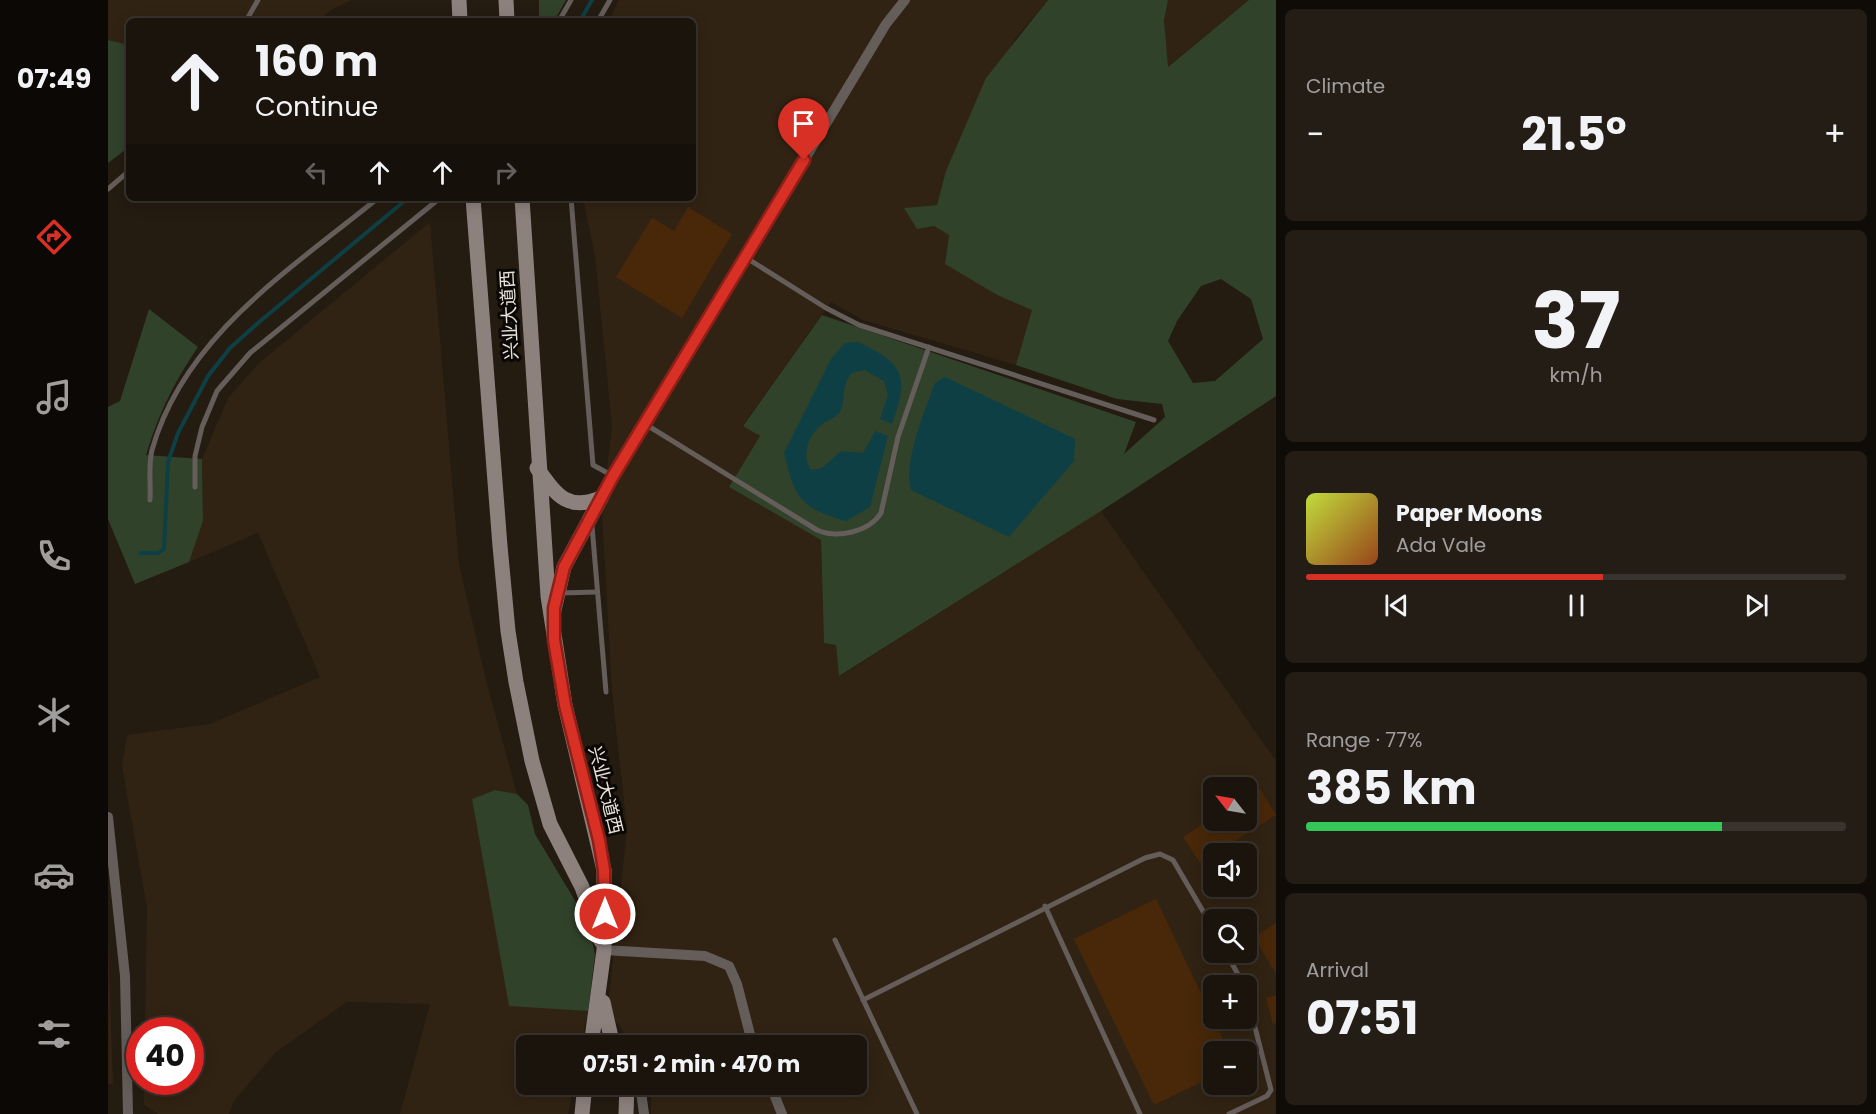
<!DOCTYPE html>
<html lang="en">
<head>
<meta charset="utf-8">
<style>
	body { margin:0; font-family:Poppins,"Noto Sans SC",sans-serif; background:#241d16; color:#f1f3f6; height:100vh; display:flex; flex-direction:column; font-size:22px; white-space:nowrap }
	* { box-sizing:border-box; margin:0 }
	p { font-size:20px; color:#a09e9d }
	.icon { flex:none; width:33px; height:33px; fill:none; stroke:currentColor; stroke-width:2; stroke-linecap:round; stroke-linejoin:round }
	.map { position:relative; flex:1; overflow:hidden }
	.panel { display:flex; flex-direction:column; gap:9px; padding:9px; background:#0f0b07; width:600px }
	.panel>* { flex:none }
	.top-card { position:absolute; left:18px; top:18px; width:570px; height:183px; border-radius:9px; box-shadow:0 3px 15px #0003,0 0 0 2px #39332e; background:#1b140d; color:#f1f3f6; overflow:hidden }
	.needle { width:39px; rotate:301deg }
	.controls { position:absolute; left:1095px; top:777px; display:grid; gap:12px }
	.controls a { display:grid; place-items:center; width:54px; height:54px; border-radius:9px; background:#1b140d; box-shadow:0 3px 15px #0003,0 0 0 2px #39332e; font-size:30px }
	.speed { position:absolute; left:18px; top:1017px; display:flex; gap:12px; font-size:30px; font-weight:700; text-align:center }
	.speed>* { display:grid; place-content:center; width:78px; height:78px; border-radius:50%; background:#1b140d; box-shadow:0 3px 15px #0003,0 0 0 2px #39332e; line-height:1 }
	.speed .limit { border:9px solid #d22; background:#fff; color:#111 }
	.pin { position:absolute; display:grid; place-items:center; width:51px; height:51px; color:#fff; margin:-62px -26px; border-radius:50% 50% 50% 0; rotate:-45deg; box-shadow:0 0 6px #0007 }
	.pin .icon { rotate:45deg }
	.me { position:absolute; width:66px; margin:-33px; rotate:0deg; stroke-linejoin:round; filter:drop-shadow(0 0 4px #0008) }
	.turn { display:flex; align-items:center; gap:21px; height:126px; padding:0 30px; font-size:27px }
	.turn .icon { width:78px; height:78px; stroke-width:2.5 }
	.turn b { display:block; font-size:42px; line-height:51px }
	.lanes { display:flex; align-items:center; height:57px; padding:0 30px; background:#0003; justify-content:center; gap:30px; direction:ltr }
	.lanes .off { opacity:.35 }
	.big { font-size:45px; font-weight:700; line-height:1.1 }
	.panel .card { flex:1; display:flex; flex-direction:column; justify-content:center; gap:9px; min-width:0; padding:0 21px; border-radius:9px; background:#241d16 }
	.panel .dial { align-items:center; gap:0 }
	.dial b { font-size:78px; line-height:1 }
	.song { display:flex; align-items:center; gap:18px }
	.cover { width:72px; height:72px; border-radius:9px; background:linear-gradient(135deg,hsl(70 70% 55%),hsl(20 70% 35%)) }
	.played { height:6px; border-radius:3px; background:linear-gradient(90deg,#d93025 55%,#39332e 55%) }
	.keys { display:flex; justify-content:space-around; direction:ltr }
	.heat { display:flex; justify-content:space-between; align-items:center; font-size:33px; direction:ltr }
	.charge { height:9px; border-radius:4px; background:linear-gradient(90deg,#34c759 77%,#39332e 0) }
	.trip { position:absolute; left:408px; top:1035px; width:351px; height:60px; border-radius:9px; background:#1b140d; box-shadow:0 3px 15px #0003,0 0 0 2px #39332e; font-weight:700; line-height:60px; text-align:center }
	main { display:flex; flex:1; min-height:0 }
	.tabs { display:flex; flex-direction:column; width:108px; justify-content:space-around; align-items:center; background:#0b0805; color:#a09e9d }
	.tabs .icon { width:42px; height:42px }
	.tabs .selected { color:#d93025 }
	.tabs b { font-size:27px; color:#f1f3f6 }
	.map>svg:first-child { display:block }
	.built { fill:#312313; fill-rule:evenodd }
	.green { fill:#31422b; fill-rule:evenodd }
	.water { fill:#0d3f44 }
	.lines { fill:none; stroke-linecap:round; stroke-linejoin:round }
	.stream { stroke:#0d3f44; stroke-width:4 }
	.building { fill:#482808 }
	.lane { stroke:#645d5a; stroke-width:5 }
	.street { stroke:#645d5a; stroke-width:10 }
	.secondary { stroke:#8d817d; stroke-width:15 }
	.route-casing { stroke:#8d1f18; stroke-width:15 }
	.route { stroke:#d93025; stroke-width:10 }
	.labels { text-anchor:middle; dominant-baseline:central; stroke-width:6; stroke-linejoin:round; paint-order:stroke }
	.street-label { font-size:18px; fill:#e9e3dc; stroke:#0a0704 }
</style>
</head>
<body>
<main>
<nav class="tabs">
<b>07:49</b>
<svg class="icon selected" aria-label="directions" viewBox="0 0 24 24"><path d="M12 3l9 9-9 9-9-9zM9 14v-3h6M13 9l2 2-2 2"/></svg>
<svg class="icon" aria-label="music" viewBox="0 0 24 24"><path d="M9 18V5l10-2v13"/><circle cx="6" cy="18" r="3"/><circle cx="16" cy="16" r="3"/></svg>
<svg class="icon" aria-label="phone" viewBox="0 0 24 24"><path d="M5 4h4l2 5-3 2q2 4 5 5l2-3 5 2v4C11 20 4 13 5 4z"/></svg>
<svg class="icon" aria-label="climate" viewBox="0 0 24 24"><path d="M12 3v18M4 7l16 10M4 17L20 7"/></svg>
<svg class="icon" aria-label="car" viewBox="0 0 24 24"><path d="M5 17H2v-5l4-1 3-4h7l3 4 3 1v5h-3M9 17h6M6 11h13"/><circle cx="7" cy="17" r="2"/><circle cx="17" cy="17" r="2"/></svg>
<svg class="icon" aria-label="filters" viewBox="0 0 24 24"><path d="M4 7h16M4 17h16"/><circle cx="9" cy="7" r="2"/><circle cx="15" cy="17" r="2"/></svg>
</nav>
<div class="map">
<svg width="1168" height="1114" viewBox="0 0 1168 1114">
	<rect width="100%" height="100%" fill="#241b11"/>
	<g class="built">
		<polygon points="0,0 244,0 223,10 211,21 21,21 21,45 0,40"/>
		<path d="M511 0H940L907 39 839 171 829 205 797 208 841 235 837 264 889 295 925 310 908 365 755 320 723 302 635 425 652 436 621 487 713 540 716 643 728 644 732 676 993 511 1168 761V1114H543V1085L748 1084V1046L523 1045 500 1008 519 828 504 692 494 512 504 426 487 256 475 198H585V21H500ZM1106 788H1138V820H1106ZM1106 854H1138V886H1106ZM1106 920H1138V952H1106ZM1106 986H1138V1018H1106ZM1106 1052H1138V1084H1106Z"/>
		<polygon points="1060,0 1141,0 1059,67 1056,20"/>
		<polygon points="322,222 351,564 378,680 409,794 387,790 364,799 401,1005 480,1011 473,1045 418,1046 418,1084 466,1085 460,1114 292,1114 322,1004 239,1002 168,1052 126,1101 121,1114 50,1114 36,1105 36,1082 82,1082 82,1030 37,1030 39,908 14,766 19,735 102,724 212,677 150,533 81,562 95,521 94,459 120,398 151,363"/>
		<polygon points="0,935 5,1085 0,1084"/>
	</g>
	<g class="green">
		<polygon points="431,0 458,0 446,21 431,21"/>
		<path d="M940 0H1060L1056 20 1060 67 1141 0H1168V396L993 511 731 676 728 645 716 643 713 540 621 487 652 436 635 426 714 315 1028 422 1016 454 1057 417 1054 404 1009 399 908 365 924 310 889 295 837 264 841 235 826 226 809 229 796 208 829 205 838 171 878 78ZM1113 279 1143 299 1155 339 1107 381 1085 383 1060 341 1069 321 1093 286Z"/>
		<polygon points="0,40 21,45 21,147 0,163"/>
		<path d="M41 309 90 347C65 384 51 413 38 455L94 459 95 521 81 562 27 584 0 519V407L12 401Z"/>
		<polygon points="387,790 409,794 420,805 427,834 481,924 487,955 480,1011 401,1006 364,799"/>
	</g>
	<g class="water">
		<path d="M750 342C797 364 801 376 784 424L772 419 780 395 776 381 756 370 744 373C731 390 739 399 732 412 727 419 719 420 713 425 700 436 693 456 703 470L714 468 733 451 755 453 767 431 780 436 762 507 738 521C692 508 687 498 676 453L723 359 737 343Z"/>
		<path d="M837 377 967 439 966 461 901 537 803 490C795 462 817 410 827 383Z"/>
	</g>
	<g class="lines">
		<g class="stream">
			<polyline points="472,21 484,0"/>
			<polyline points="32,553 50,553 56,549 60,462 70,433 100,376 122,348 150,323 300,198"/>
		</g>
	</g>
	<g class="building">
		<polygon points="580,207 624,234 574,318 508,277 544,218 566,231"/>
		<polygon points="1152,789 1168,815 1092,863 1075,837 1101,820 1138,820 1138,797"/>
		<polygon points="1048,899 1121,1052 1106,1052 1106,1076 1046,1105 966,939"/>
		<polygon points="1168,923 1168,974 1146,937"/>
		<polygon points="1168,995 1168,1023 1165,1024 1158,998"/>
	</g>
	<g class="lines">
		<g class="lane">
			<polyline points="138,21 150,0"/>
			<polyline points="451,21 463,0"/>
			<polyline points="490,21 502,0"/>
			<polyline points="0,189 21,171"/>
			<polyline points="463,198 485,465 505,476"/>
			<polyline points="637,257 718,308 751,325 1046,420"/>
			<path d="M537 424 709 530C729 539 761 532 773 513L790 437 821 347"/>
			<polyline points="87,487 87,456 94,427 109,391 142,353 332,198"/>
			<path d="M42 500C43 484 40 465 44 450 76 336 183 269 270 198"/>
			<polyline points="484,526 498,692"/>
			<polyline points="452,593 489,592"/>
			<polyline points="937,906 1032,1114"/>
			<polyline points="727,940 809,1114"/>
			<polyline points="1118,952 1136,986"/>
			<polyline points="755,1000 1037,858 1052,854 1065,860 1106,930"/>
			<polyline points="1121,1114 1159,1096 1163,1090 1138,992"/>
		</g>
		<g class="street">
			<polyline points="493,498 778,24 797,0"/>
			<polyline points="0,817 17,976 20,1114"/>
			<polyline points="496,950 597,956 621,966 629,984 645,1046"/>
			<polyline points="532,1084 536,1114"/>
			<polyline points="662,1084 674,1114"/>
		</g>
		<g class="secondary">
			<polyline points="351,0 352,21"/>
			<polyline points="398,0 399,21"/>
			<polyline points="365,198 392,546 400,631 408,682 424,761 442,824 474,887 493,941"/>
			<polyline points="414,198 440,596 457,705 496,870 496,950 483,1046"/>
			<path d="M429 468C448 494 458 512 493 498"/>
			<polyline points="446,610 456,567 493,498"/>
			<polyline points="495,1002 505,1046"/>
			<polyline points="474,1114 477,1084"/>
			<polyline points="518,1114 519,1084"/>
		</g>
	</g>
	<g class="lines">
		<g class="route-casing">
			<polyline id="route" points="497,914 496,870 491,840 457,705 446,640 446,608 456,567 505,476 696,160"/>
		</g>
		<use href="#route" class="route"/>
	</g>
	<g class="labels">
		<g class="street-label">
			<text transform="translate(401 315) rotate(-93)">兴业大道西</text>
			<text transform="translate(498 790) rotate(76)">兴业大道西</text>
		</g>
	</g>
</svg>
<div class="controls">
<a><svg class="needle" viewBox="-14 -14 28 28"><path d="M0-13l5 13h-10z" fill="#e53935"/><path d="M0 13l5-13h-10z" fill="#a09e9d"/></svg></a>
<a><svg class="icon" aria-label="sound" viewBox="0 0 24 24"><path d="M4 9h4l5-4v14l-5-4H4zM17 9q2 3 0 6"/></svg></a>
<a><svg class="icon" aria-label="search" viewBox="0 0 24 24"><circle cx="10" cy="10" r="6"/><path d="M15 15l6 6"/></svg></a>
<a>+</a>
<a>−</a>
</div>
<div class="speed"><div class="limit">40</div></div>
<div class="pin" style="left:696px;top:160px;background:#d93025"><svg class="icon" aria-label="arrive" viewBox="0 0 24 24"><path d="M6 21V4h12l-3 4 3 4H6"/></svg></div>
<svg class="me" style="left:497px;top:914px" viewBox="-20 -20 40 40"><circle r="17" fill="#d93025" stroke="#fff" stroke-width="3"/><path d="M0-11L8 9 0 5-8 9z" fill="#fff"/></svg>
<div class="trip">07:51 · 2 min · 470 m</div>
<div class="top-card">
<div class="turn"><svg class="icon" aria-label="ahead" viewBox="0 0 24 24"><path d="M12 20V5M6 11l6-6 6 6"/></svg><div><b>160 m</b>Continue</div></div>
<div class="lanes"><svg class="icon off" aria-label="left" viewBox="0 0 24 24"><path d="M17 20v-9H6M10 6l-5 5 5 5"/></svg><svg class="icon" aria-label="ahead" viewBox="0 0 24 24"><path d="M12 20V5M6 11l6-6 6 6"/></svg><svg class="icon" aria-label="ahead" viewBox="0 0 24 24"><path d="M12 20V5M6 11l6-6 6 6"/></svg><svg class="icon off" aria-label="right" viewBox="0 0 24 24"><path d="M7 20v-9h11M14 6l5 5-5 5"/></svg></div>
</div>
</div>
<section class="panel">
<div class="card"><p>Climate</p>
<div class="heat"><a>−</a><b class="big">21.5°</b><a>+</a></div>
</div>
<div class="card dial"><b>37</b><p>km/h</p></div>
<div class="card">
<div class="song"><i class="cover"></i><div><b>Paper Moons</b><p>Ada Vale</p></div></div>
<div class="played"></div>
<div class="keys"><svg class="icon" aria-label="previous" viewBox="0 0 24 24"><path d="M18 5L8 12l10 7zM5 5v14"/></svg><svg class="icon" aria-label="pause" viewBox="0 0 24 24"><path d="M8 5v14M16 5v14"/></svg><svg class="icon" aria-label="next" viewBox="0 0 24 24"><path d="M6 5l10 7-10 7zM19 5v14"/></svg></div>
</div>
<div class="card"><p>Range · 77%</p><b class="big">385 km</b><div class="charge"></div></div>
<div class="card"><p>Arrival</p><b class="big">07:51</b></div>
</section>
</main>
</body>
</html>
